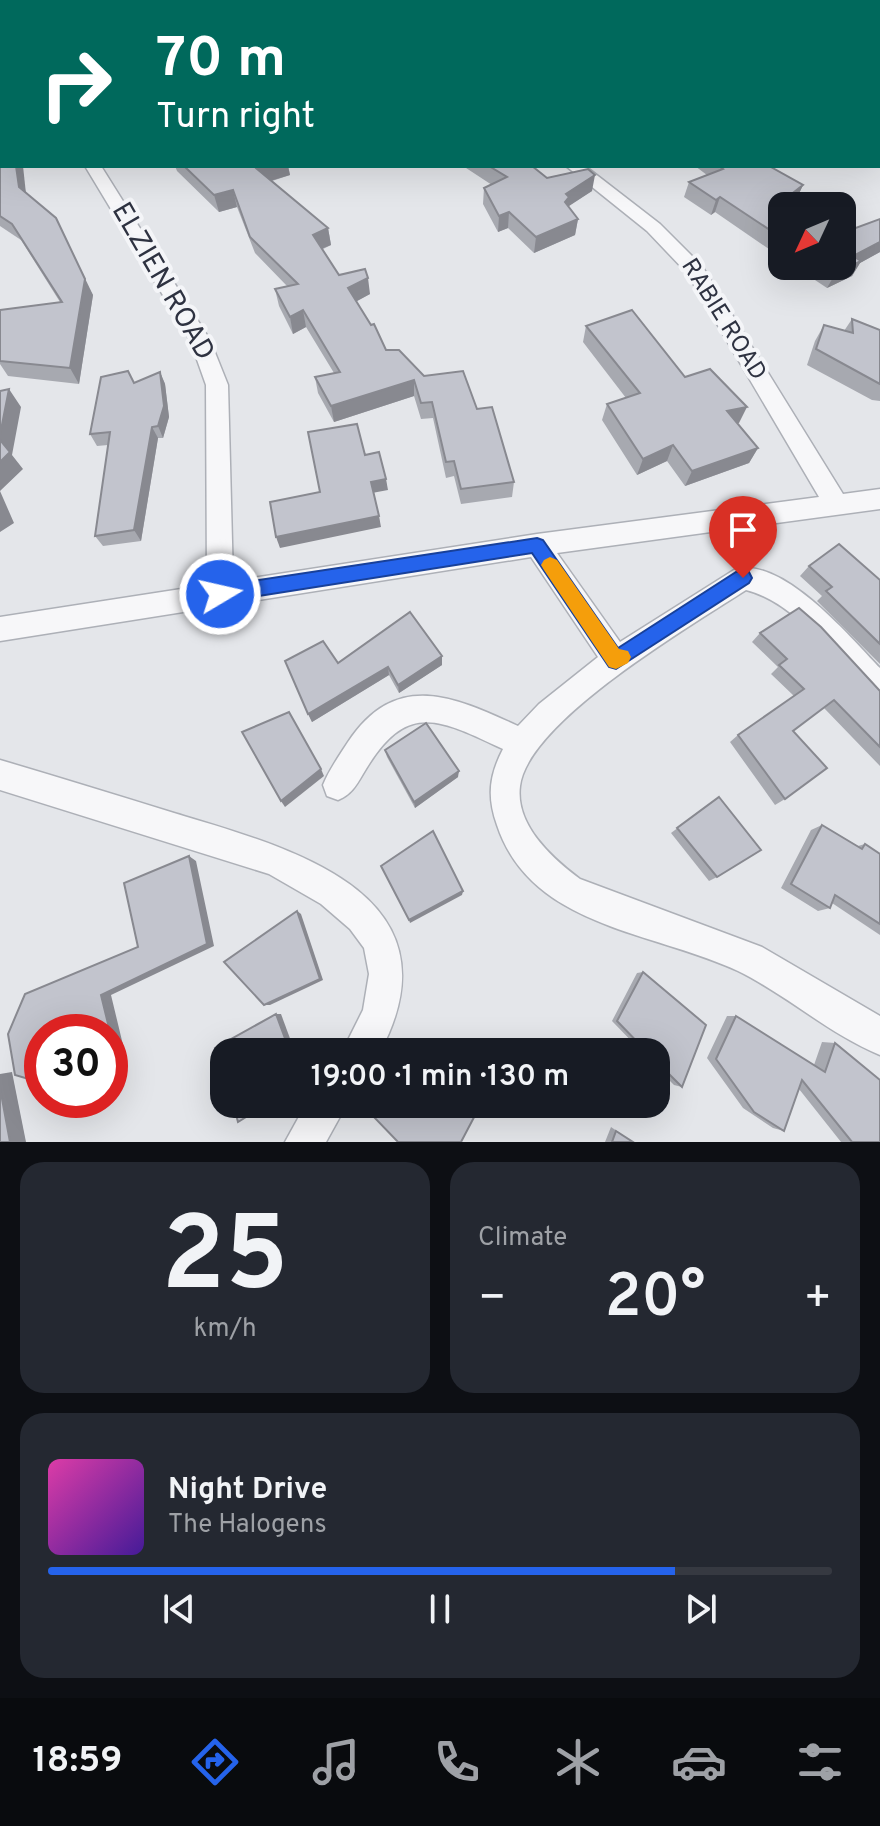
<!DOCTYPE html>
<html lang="en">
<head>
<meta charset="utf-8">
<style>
	body { margin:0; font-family:Overpass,sans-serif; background:#242831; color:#f1f3f6; height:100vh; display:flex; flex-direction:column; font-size:30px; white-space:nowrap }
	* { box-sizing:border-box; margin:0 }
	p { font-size:26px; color:#9ea1a6 }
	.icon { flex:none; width:44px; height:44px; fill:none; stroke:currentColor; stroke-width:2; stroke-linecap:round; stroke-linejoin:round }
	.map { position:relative; height:1142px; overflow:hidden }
	.panel { display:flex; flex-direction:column; gap:20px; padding:20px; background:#0d0f14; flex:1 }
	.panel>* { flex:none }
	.guide { position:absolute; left:0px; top:0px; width:880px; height:168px; box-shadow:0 8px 32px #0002; background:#00695c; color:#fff; overflow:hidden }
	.needle { width:52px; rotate:226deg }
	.controls { position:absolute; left:768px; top:192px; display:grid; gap:16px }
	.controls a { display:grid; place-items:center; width:88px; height:88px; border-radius:16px; background:#171b24; box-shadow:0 8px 32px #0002; font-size:40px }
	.speed { position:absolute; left:24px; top:1014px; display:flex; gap:16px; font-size:40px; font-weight:700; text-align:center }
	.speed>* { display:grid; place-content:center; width:104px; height:104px; border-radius:50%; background:#171b24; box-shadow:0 8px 32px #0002; line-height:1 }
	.speed .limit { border:12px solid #d22; background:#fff; color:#111 }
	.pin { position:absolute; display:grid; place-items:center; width:68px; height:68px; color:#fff; margin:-82px -34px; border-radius:50% 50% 50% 0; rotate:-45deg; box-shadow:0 0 8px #0007 }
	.pin .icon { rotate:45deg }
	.me { position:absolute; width:88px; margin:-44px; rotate:81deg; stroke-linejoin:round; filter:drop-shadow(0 0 6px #0008) }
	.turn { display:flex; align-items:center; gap:28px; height:168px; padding:0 24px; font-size:36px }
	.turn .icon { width:104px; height:104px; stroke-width:2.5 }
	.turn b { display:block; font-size:56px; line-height:68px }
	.big { font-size:60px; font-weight:600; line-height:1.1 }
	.panel .tile { flex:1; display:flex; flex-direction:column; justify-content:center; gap:12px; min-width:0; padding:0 28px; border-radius:24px; background:#242831 }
	.panel .dial { align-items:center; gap:0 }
	.dial b { font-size:104px; line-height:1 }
	.song { display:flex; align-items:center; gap:24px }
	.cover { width:96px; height:96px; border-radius:12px; background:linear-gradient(135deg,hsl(320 70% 55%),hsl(260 70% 35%)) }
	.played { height:8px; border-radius:4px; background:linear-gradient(90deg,#2563eb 80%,#363941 80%) }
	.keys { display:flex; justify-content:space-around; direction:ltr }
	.heat { display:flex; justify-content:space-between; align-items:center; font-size:44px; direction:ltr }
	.panel .tiles { flex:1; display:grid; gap:20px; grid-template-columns:1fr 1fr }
	.tile:last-child { grid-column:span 2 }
	.trip { position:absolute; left:210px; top:1038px; width:460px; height:80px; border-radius:24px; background:#171b24; box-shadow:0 8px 32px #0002; font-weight:600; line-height:80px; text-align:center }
	.tabs { display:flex; height:128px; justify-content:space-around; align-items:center; background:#090b0e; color:#9ea1a6 }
	.tabs .icon { width:56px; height:56px }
	.tabs .active { color:#2563eb }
	.tabs b { font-size:36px; color:#f1f3f6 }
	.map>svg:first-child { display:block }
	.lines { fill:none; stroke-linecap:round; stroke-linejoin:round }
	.street-casing { stroke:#adb0b7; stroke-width:3 }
	.street { fill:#f7f7f9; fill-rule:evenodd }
	.wall { fill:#a7a9b0 }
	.shaded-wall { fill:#888990 }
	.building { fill:#c2c4cd; stroke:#888990; stroke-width:2 }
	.route { fill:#2563eb; stroke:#184099; stroke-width:2 }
	.slow { fill:#f59e0b }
	.labels { text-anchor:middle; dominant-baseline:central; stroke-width:8; stroke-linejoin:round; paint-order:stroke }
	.far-street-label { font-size:24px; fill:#2e3241; stroke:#f4f5f8 }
	.street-label { font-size:28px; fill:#2e3241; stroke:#f4f5f8 }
</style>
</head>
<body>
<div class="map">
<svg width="880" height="1142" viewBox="0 0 880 1142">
	<rect width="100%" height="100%" fill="#e4e6ea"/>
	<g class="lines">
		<g class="street-casing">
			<g id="street">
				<polygon points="96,0 112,0 94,2"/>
				<polygon points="444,0 458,0 459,2 445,2"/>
				<polygon points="710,0 727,0 729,2 712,2"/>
				<rect x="878" y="72" width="2" height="9"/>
				<path d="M85 166H101L210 340 228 385 233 581 537 534 819 497 687 273 647 231 566 166H585L660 224 702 266 843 494 880 489V509L557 553 620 642 734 570C781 554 851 638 880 668V701L870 697C836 660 797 603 746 590 692 625 528 721 520 786 515 825 552 858 580 879L762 947 880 1016V1055C829 1034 787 995 738 971 653 931 531 928 497 825 487 797 489 776 503 749 440 720 408 700 366 769 358 782 353 794 338 800L327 796 323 785C329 770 339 756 348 742 396 670 453 696 518 726L539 704 598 657 531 557 0 641V617L207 585 206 385 190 340Z"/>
				<path d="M0 760C58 777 116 795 174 813 290 848 464 893 380 1052H342L363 1010 369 974 364 948 350 929 321 904 269 874 0 790Z"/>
				<polygon points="306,1104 347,1104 326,1142 285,1142"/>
			</g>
		</g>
		<use href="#street" class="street"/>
	</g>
	<g class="wall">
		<polygon points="598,0 712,0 711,2 602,2"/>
		<polygon points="779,0 880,0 880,31 878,30 878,2 784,2"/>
		<polygon points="0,102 26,193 93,295 79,384 8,376 0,364 0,310 60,302 21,240 0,226"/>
		<polygon points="175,166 288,166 290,175 272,181 328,228 331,245 323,249 339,275 370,294 356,301 386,350 424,376 477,409 514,482 512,497 461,504 454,476 446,478 433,418 421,419 414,396 334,422 318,393 315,377 334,373 306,327 293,334 279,306 275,289 287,286 255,253 237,207 219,212 177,171"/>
		<polygon points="463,166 532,166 547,178 592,191 568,206 578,219 575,235 534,253 508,228 498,232 483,204 484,188 492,185"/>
		<polygon points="695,166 772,166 771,167 803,185 796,200 782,206 782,258 715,212 711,215 684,197 689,182 707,175"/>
		<polygon points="880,219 880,252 860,263 852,276 827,288 794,266 842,266"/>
		<polygon points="852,319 880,330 880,401 872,400 807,365 815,341 824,325 844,331"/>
		<polygon points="586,326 685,377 739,423 737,423 758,448 749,463 685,486 667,461 637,475 602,420 607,404 626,398 583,342"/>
		<polygon points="160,372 165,384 169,417 163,438 158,438 141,541 103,546 95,536 108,445 97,446 90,434 134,383"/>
		<polygon points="809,566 880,580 880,664 817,601 822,596 800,576"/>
		<polygon points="760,633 880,691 880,766 824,708 793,731 785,799 775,805 730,742 738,735 794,696 771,674 778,667 752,642"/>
		<polygon points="285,661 338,663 442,665 399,693 389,675 312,722"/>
		<polygon points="385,750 458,777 415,808 387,757"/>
		<polygon points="719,797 717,877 709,881 671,833"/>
		<polygon points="822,825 858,846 865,844 880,854 880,935 832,903 830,908 818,911 781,888 811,830"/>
		<polygon points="643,972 682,1087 674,1085 656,1067 656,1052 642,1052 612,1021 637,973"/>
		<polygon points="727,1016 736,1016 814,1065 822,1042 835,1043 880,1142 841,1142 799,1089 784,1131 773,1128 743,1108 707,1058"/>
		<polygon points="611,1127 633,1142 605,1142"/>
	</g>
	<g class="shaded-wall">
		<polygon points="242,0 275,0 271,2 238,2"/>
		<polygon points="16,166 23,166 27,203 19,187"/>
		<polygon points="262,166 288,166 290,175 260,184 256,168"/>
		<polygon points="595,175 592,191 563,210 566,194"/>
		<polygon points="803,185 796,200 788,206 782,206 780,203"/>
		<polygon points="233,190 237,207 219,212 214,195"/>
		<polygon points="720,197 715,212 711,215 716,200"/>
		<polygon points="509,212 508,228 498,232 499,216"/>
		<polygon points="56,218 93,295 79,384 70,368"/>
		<polygon points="578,219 575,235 534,253 536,237"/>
		<polygon points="328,228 331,245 316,251 313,235"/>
		<polygon points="880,242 880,252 860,263 852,276 827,288 835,274 853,256"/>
		<polygon points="368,278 370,294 350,305 348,288"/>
		<polygon points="303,310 306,327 293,334 290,317"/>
		<polygon points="160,372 165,384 169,417 163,438 158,426"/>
		<polygon points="414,380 414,396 334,422 331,406"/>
		<polygon points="9,389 21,407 12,455 23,469 0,491 14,523 0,532 0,435"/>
		<polygon points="747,407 739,423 719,427 727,411"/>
		<polygon points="152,427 158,438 141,541 134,530"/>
		<polygon points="673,445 667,461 637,475 643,459"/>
		<polygon points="758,448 749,463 685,486 692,471"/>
		<polygon points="386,479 388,490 372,493 371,482"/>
		<polygon points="379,516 381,527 280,548 276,537"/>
		<polygon points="442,656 442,665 399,693 398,685"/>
		<polygon points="388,667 389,675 312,722 308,714"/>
		<polygon points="321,769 324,776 285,807 281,801"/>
		<polygon points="459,771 458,777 415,808 414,802"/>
		<polygon points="189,856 196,861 214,946 111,995 124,1049 110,1057 101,995 207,944"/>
		<polygon points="463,891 462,895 410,923 409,920"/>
		<polygon points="297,911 301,914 323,980 270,1005 264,1005"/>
		<polygon points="276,1014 281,1014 295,1052 290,1052"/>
		<polygon points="12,1072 26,1142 10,1142 0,1088 0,1074"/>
	</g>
	<g class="building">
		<polygon points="0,0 46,0 48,1 44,2 2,2 2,13 0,12"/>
		<polygon points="146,0 242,0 238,2 141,2"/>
		<polygon points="522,0 526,0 528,2 498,2"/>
		<polygon points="614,0 706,0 700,2 617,2"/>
		<polygon points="829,0 880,0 880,13 878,13 878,2 837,2"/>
		<polygon points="0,102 2,106 2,166 16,166 19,187 56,218 85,279 70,368 0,361 0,310 62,302 12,224 0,216"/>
		<polygon points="184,166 262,166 256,168 328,228 313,235 339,275 365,269 368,278 348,288 371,325 374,324 386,350 399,350 424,376 463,371 477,409 492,407 514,482 461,489 454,461 446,462 432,402 421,403 414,380 331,406 315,377 340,372 303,310 290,317 275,289 298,284 250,237 233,190 214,195"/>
		<polygon points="489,166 532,166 547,178 588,169 595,175 566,194 569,197 565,202 578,219 536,237 509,212 499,216 484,188 507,177"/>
		<polygon points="719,166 769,166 803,185 780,203 784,206 782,206 782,238 720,197 716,200 689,182 723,169"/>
		<polygon points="880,219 880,242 853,256 861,261 835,274 824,266 842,266 842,233"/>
		<polygon points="632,310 685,377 710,369 747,407 727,411 758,448 692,471 673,445 643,459 607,404 640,393 586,326"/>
		<polygon points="852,319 880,330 880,384 816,349 824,325 853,333"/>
		<polygon points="128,371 134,383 160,372 164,406 158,426 152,427 134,530 95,536 110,432 90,434 101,377"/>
		<polygon points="9,389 0,435 0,391"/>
		<polygon points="357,424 365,455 379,452 386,479 371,482 379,516 276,537 270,502 320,492 308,432"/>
		<polygon points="0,440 10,452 0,462"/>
		<polygon points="839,544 880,580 880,644 826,591 832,587 809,566"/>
		<polygon points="799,608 821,627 880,691 880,747 834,700 793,731 827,768 785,799 738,735 804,689 779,665 787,659 760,633"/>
		<polygon points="410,612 442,656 398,685 388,667 308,714 285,661 323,641 338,663"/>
		<polygon points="289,712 321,769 281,801 242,732"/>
		<polygon points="426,723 459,771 414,802 385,750"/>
		<polygon points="719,797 761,850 717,877 677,828"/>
		<polygon points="822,825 862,849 865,844 880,854 880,924 835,895 830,908 791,884"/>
		<polygon points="433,831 463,891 409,920 381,866"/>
		<polygon points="189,856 207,944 101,995 110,1032 42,1032 42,1083 15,1075 8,1034 25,994 138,947 124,883"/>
		<polygon points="297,911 320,979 264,1005 224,962"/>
		<polygon points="643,972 706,1025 682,1087 656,1061 656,1052 647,1052 617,1021"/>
		<polygon points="276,1014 290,1052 224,1052 224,1076 215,1048"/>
		<polygon points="736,1016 825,1072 835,1043 880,1080 880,1142 852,1142 802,1080 784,1131 754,1112 716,1059"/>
		<polygon points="110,1034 114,1050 110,1052"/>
		<polygon points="416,1045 427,1052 411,1052"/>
		<polygon points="0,1088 10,1142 0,1142"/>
		<polygon points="233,1104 267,1104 238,1122"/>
		<polygon points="376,1104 481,1104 461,1142 398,1142 370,1113"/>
		<polygon points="616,1131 633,1142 612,1142"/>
	</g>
	<polygon class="route" points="537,538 543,540 618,648 736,572 749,572 752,578 749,583 616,669 609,667 532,553 220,602 214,600 211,594 214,588 220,586"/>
	<polygon class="slow" points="550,557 557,560 619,649 628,651 631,657 628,663 616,669 609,667 544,570 541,565 544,560"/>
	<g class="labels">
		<g class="far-street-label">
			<text transform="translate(723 320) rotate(58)">RABIE ROAD</text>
		</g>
		<g class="street-label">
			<text transform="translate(162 282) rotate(60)">ELZIEN ROAD</text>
		</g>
	</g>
</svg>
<div class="controls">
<a><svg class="needle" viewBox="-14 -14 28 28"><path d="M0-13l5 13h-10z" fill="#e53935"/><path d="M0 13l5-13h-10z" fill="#9ea1a6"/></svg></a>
</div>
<div class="speed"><div class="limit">30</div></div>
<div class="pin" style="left:743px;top:578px;background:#d93025"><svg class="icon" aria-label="arrive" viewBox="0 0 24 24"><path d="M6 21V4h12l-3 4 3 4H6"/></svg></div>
<svg class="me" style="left:220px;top:594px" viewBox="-20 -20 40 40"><circle r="17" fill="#2563eb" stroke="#fff" stroke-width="3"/><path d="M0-11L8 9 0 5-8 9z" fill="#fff"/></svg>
<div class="trip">19:00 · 1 min · 130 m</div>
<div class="guide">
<div class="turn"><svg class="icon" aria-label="right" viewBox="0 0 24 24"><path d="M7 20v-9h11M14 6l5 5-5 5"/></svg><div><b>70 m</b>Turn right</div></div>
</div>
</div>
<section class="panel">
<div class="tiles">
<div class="tile dial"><b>25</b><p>km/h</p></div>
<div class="tile"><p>Climate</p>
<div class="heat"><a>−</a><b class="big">20°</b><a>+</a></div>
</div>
<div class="tile">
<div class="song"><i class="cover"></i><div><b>Night Drive</b><p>The Halogens</p></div></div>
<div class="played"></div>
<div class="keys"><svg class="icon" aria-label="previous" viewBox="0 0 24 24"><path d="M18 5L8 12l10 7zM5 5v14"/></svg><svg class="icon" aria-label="pause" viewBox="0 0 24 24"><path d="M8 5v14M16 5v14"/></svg><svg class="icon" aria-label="next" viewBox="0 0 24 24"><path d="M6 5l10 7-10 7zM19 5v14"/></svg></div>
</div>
</div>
</section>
<nav class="tabs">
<b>18:59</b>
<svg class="icon active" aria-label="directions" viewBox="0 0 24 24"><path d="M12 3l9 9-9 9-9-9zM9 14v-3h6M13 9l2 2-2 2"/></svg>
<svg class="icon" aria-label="music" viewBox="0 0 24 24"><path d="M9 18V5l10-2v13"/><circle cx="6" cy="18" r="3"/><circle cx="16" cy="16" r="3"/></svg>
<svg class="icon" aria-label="phone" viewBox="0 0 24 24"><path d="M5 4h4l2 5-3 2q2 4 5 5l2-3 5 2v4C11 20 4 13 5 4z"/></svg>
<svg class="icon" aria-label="climate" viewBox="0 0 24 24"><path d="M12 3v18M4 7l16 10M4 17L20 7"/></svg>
<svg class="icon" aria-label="car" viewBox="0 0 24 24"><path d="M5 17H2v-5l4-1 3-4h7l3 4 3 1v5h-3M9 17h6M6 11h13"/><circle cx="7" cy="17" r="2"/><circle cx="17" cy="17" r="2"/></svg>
<svg class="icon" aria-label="filters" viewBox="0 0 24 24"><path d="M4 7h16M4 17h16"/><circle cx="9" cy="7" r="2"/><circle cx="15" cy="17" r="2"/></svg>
</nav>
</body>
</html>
